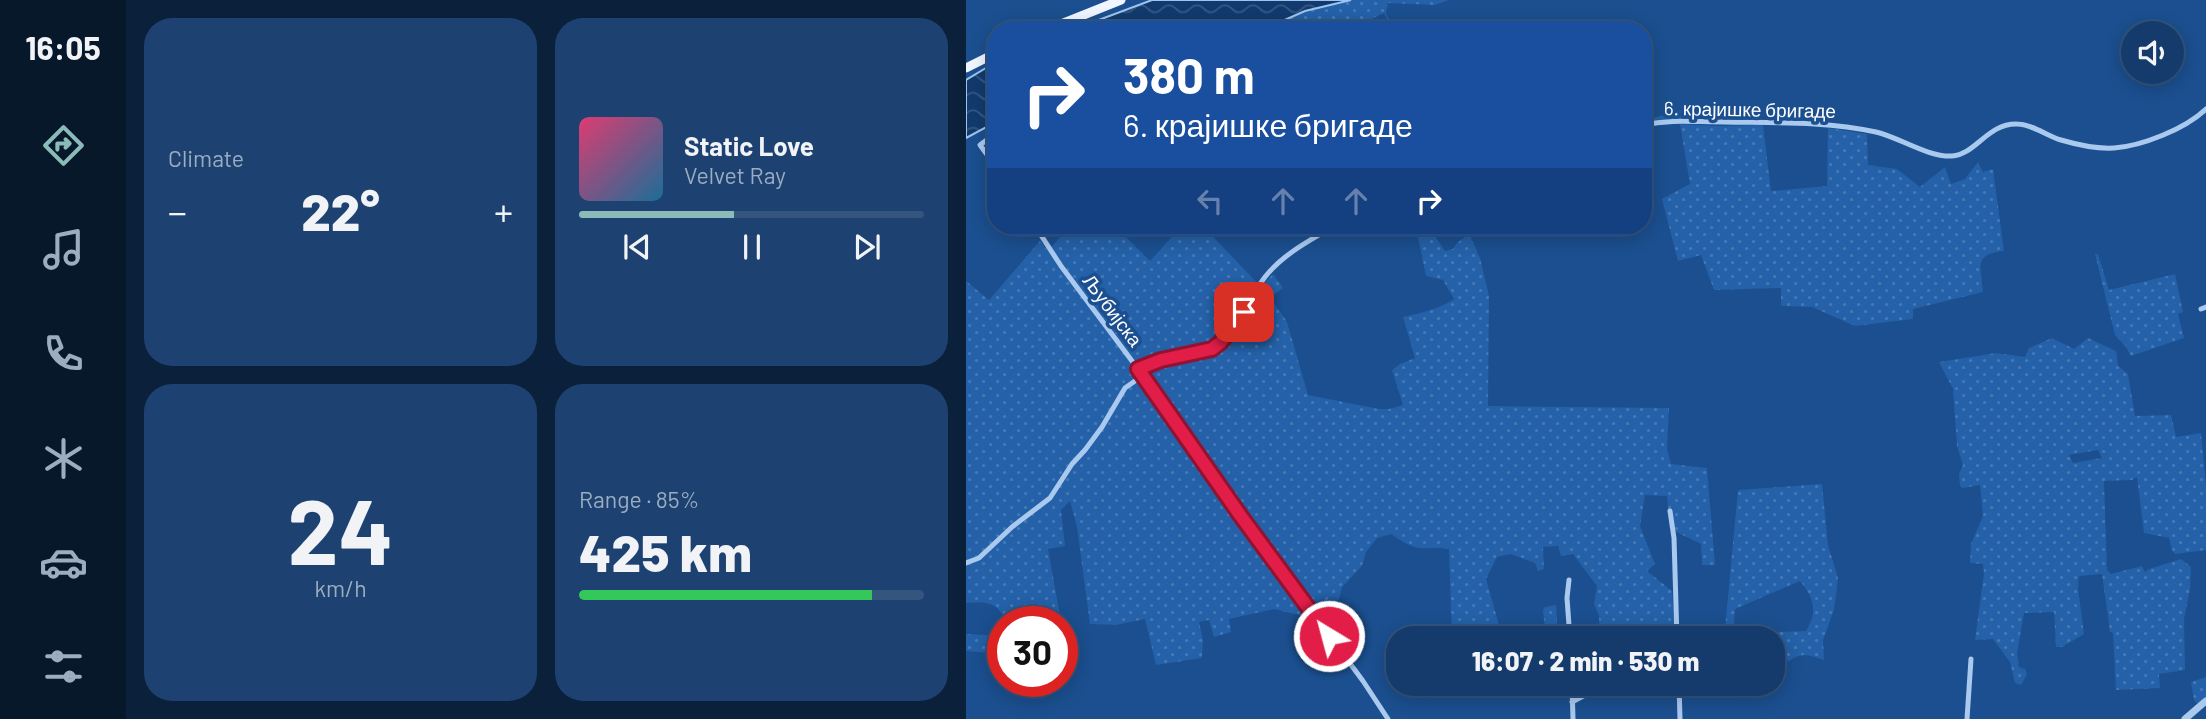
<!DOCTYPE html>
<html lang="en">
<head>
<meta charset="utf-8">
<style>
	body { margin:0; font-family:Barlow,sans-serif; background:#1d4271; color:#f1f3f6; height:100vh; display:flex; flex-direction:column; font-size:26px; white-space:nowrap }
	* { box-sizing:border-box; margin:0 }
	p { font-size:23px; color:#9dadc1 }
	.icon { flex:none; width:38px; height:38px; fill:none; stroke:currentColor; stroke-width:2; stroke-linecap:round; stroke-linejoin:round }
	.map { position:relative; flex:1; overflow:hidden }
	.drawer { display:flex; flex-direction:column; gap:18px; padding:18px; background:#0b203b; width:840px }
	.drawer>* { flex:none }
	.guide { position:absolute; left:21px; top:21px; width:665px; height:214px; border-radius:28px; box-shadow:0 4px 18px #0003,0 0 0 2px #33557e; background:#1a4fa0; color:#fff; overflow:hidden }
	.buttons { position:absolute; left:1155px; top:21px; display:grid; gap:14px }
	.buttons a { display:grid; place-items:center; width:63px; height:63px; border-radius:50%; background:#143b6b; box-shadow:0 4px 18px #0003,0 0 0 2px #33557e; font-size:35px }
	.speed { position:absolute; left:21px; top:606px; display:flex; gap:14px; font-size:35px; font-weight:700; text-align:center }
	.speed>* { display:grid; place-content:center; width:91px; height:91px; border-radius:50%; background:#143b6b; box-shadow:0 4px 18px #0003,0 0 0 2px #33557e; line-height:1 }
	.speed .limit { border:10px solid #d22; background:#fff; color:#111 }
	.pin { position:absolute; display:grid; place-items:center; width:60px; height:60px; color:#fff; margin:-30px; border-radius:14px; box-shadow:0 4px 10px #0006 }
	.me { position:absolute; width:77px; margin:-38px; rotate:323deg; stroke-linejoin:round; filter:drop-shadow(0 0 5px #0008) }
	.turn { display:flex; align-items:center; gap:24px; height:147px; padding:0 21px; font-size:32px }
	.turn .icon { width:91px; height:91px; stroke-width:2.5 }
	.turn b { display:block; font-size:49px; line-height:60px }
	.lanes { display:flex; align-items:center; height:66px; padding:0 21px; background:#0003; justify-content:center; gap:35px; direction:ltr }
	.lanes .off { opacity:.35 }
	.big { font-size:52px; font-weight:800; line-height:1.1 }
	.drawer .card { flex:1; display:flex; flex-direction:column; justify-content:center; gap:10px; min-width:0; padding:0 24px; border-radius:28px; background:#1d4271 }
	.drawer .dial { align-items:center; gap:0 }
	.dial b { font-size:91px; line-height:1 }
	.song { display:flex; align-items:center; gap:21px }
	.cover { width:84px; height:84px; border-radius:10px; background:linear-gradient(135deg,hsl(340 70% 55%),hsl(200 70% 35%)) }
	.played { height:7px; border-radius:4px; background:linear-gradient(90deg,#8bbbb9 45%,#33557e 45%) }
	.keys { display:flex; justify-content:space-around; direction:ltr }
	.heat { display:flex; justify-content:space-between; align-items:center; font-size:38px; direction:ltr }
	.charge { height:10px; border-radius:5px; background:linear-gradient(90deg,#34c759 85%,#33557e 0) }
	.drawer .tiles { flex:1; display:grid; gap:18px; grid-template-columns:repeat(2,1fr) }
	.trip { position:absolute; left:420px; top:626px; width:399px; height:70px; border-radius:28px; background:#143b6b; box-shadow:0 4px 18px #0003,0 0 0 2px #33557e; font-weight:800; line-height:70px; text-align:center }
	main { display:flex; flex:1; min-height:0 }
	.menu { display:flex; flex-direction:column; width:126px; justify-content:space-around; align-items:center; background:#08182b; color:#9dadc1 }
	.menu .icon { width:49px; height:49px }
	.menu .on { color:#8bbbb9 }
	.menu b { font-size:32px; color:#f1f3f6 }
	.map>svg:first-child { display:block }
	.grass { fill:url(#grass-dots); fill-rule:evenodd }
	.water { fill:url(#water-waves); stroke:#9cc4f0; stroke-width:2 }
	.lines { fill:none; stroke-linecap:round; stroke-linejoin:round }
	.minor { stroke:#a9c9ee; stroke-width:5 }
	.tertiary { stroke:#a9c9ee; stroke-width:7 }
	.primary { stroke:#f0f6ff; stroke-width:9 }
	.route-casing { stroke:#92132f; stroke-width:18 }
	.route { stroke:#e11d48; stroke-width:12 }
	.labels { text-anchor:middle; dominant-baseline:central; stroke-width:7; stroke-linejoin:round; paint-order:stroke }
	.street-label { font-size:19px; fill:#fff; stroke:#1b4f8f }
</style>
</head>
<body>
<main>
<nav class="menu">
<b>16:05</b>
<svg class="icon on" aria-label="directions" viewBox="0 0 24 24"><path d="M12 3l9 9-9 9-9-9zM9 14v-3h6M13 9l2 2-2 2"/></svg>
<svg class="icon" aria-label="music" viewBox="0 0 24 24"><path d="M9 18V5l10-2v13"/><circle cx="6" cy="18" r="3"/><circle cx="16" cy="16" r="3"/></svg>
<svg class="icon" aria-label="phone" viewBox="0 0 24 24"><path d="M5 4h4l2 5-3 2q2 4 5 5l2-3 5 2v4C11 20 4 13 5 4z"/></svg>
<svg class="icon" aria-label="climate" viewBox="0 0 24 24"><path d="M12 3v18M4 7l16 10M4 17L20 7"/></svg>
<svg class="icon" aria-label="car" viewBox="0 0 24 24"><path d="M5 17H2v-5l4-1 3-4h7l3 4 3 1v5h-3M9 17h6M6 11h13"/><circle cx="7" cy="17" r="2"/><circle cx="17" cy="17" r="2"/></svg>
<svg class="icon" aria-label="filters" viewBox="0 0 24 24"><path d="M4 7h16M4 17h16"/><circle cx="9" cy="7" r="2"/><circle cx="15" cy="17" r="2"/></svg>
</nav>
<section class="drawer">
<div class="tiles">
<div class="card"><p>Climate</p>
<div class="heat"><a>−</a><b class="big">22°</b><a>+</a></div>
</div>
<div class="card">
<div class="song"><i class="cover"></i><div><b>Static Love</b><p>Velvet Ray</p></div></div>
<div class="played"></div>
<div class="keys"><svg class="icon" aria-label="previous" viewBox="0 0 24 24"><path d="M18 5L8 12l10 7zM5 5v14"/></svg><svg class="icon" aria-label="pause" viewBox="0 0 24 24"><path d="M8 5v14M16 5v14"/></svg><svg class="icon" aria-label="next" viewBox="0 0 24 24"><path d="M6 5l10 7-10 7zM19 5v14"/></svg></div>
</div>
<div class="card dial"><b>24</b><p>km/h</p></div>
<div class="card"><p>Range · 85%</p><b class="big">425 km</b><div class="charge"></div></div>
</div>
</section>
<div class="map">
<svg width="1240" height="719" viewBox="0 0 1240 719">
	<defs>
		<pattern id="grass-dots" width="8" height="8" patternUnits="userSpaceOnUse" patternTransform="scale(1.75)"><rect width="8" height="8" fill="#2461a8"/><path d="M2 2h.1M6 6h.1" fill="none" stroke="#4579b5" stroke-width="1.8" stroke-linecap="round"/></pattern>
		<pattern id="water-waves" width="16" height="10" patternUnits="userSpaceOnUse" patternTransform="scale(1.75)"><rect width="16" height="10" fill="#123a6d"/><path d="M0 5q4-4 8 0t8 0" fill="none" stroke="#365883"/></pattern>
	</defs>
	<rect width="100%" height="100%" fill="#1b4f8f"/>
	<g class="grass">
		<polygon points="385,0 483,0 469,5 422,3 420,13 428,30 418,13 381,30 296,30 339,11"/>
		<polygon points="725,107 728,121 677,126 677,121"/>
		<path d="M714 124 752 126 797 125 805 191 861 186 862 128 901 134 902 165 931 169 954 187 979 167 985 184 999 179 1012 162 1017 172 1027 169 1038 251C1007 254 1015 266 1017 292L947 309V319L889 326 846 307 815 306V288L748 290 735 255 712 261 696 199 724 184Z"/>
		<path d="M111 226 115 230 119 226H149L184 261 216 226H237L295 287 307 274 317 288 304 297 321 322 342 395 413 409H423L437 405 426 370 434 364 449 358 437 317C455 313 473 309 488 299L477 280 460 276 451 232 443 230 440 226H462L479 251 487 249 491 243 503 234 514 258 523 296 522 406 703 408 701 449 705 464 741 468 749 565H736L735 544 704 529 701 496 679 495 674 526 689 564 681 571 706 591 709 639H634L633 616 628 604 631 586 607 554 595 556 592 546 577 547 578 569 572 571 569 563 545 554 531 557 520 579 537 639H486L483 549C472 547 463 549 453 548 442 546 434 540 425 534L411 538 400 552 396 566 376 587 373 599 359 614 345 618 308 609 263 619 265 632 248 637 243 620 233 622 237 640 236 658 190 665 179 619 150 625 124 624 111 527 104 501 95 510 99 546 82 549 95 621H40C30 601 21 602 0 603V281L23 300 74 241 82 251 97 234Z"/>
		<polygon points="1132,254 1143,290 1209,274 1217,312 1212,314 1218,338 1165,356 1160,347 1149,335 1129,254"/>
		<path d="M1086 338 1108 349 1122 338 1150 351 1152 366 1162 374 1169 416 1205 415 1210 437 1235 433 1240 486V550L1209 554 1206 550 1203 538 1178 533 1171 477 1166 480 1138 481 1141 570 1145 574 1176 566 1179 572 1183 569 1215 559 1225 567 1224 589 1218 619 1219 670 1193 674 1194 688 1150 690 1147 633 1144 632 1136 574 1113 576 1112 588 1118 634 1096 647H1090L1088 612 1058 613 1051 653 1053 667 1059 669 1061 674 1055 685 1049 683 1044 662 1027 639 1009 640 1018 573 1017 564 1004 563 1005 544 1017 516 1014 485 997 488 994 486 993 474 997 465 991 446 987 389 973 362 1030 353 1059 357 1063 348ZM1132 450 1136 458 1107 463 1103 455Z"/>
		<path d="M856 484 862 545 872 578 868 610 857 640 858 660C843 655 836 652 823 661L809 658 808 632 840 631C852 612 848 598 834 581L769 609 767 639H758L772 490Z"/>
		<polygon points="590,605 592,639 580,639 577,610 579,607"/>
		<polygon points="0,634 37,636 37,654 0,651"/>
		<polygon points="1240,677 1240,698 1232,704 1228,700 1225,682"/>
		<polygon points="608,684 711,684 712,698 693,698 689,688 646,687 609,692"/>
	</g>
	<g class="water">
		<polygon points="186,0 385,0 339,11 296,30 106,30"/>
		<polygon points="30,62 30,122 0,138 0,80"/>
	</g>
	<g class="lines">
		<g class="minor">
			<path d="M677 125C705 119 729 122 757 122 809 123 859 121 910 132 935 138 961 157 986 156 1009 155 1022 123 1051 124 1066 124 1081 136 1095 140 1112 145 1131 149 1148 148 1176 146 1219 129 1240 109"/>
			<polyline points="30,133 14,145 30,167"/>
			<polyline points="69,226 95,266 172,369 274,515 397,681 422,719"/>
			<polyline points="1235,309 1240,307"/>
			<path d="M172 369C180 366 188 362 197 360 213 356 234 357 249 347 272 331 282 299 299 277 317 254 343 241 368 226"/>
			<polyline points="704,511 708,538 711,639"/>
			<polyline points="0,563 13,558 46,527 84,498 106,464 119,450 136,427 159,388 176,376"/>
			<polyline points="603,580 601,598 604,639"/>
			<polyline points="606,684 607,719"/>
			<polyline points="713,684 714,719"/>
			<polyline points="606,702 621,694 658,690"/>
			<polyline points="1001,719 1005,659"/>
		</g>
		<polyline class="tertiary" points="1219,719 1240,701"/>
		<g class="primary">
			<polyline points="80,30 155,0"/>
			<polyline points="0,68 30,53"/>
		</g>
	</g>
	<g class="lines">
		<g class="route-casing">
			<polyline id="route" points="278,312 255,342 246,349 195,360 172,369 274,515 363,636"/>
		</g>
		<use href="#route" class="route"/>
	</g>
	<g class="labels">
		<g class="street-label">
			<text transform="translate(784 109) rotate(1)">6. крајишке бригаде</text>
			<text transform="translate(147 310) rotate(53)">Љубијска</text>
		</g>
	</g>
</svg>
<div class="buttons">
<a><svg class="icon" aria-label="sound" viewBox="0 0 24 24"><path d="M4 9h4l5-4v14l-5-4H4zM17 9q2 3 0 6"/></svg></a>
</div>
<div class="speed"><div class="limit">30</div></div>
<div class="pin" style="left:278px;top:312px;background:#d93025"><svg class="icon" aria-label="arrive" viewBox="0 0 24 24"><path d="M6 21V4h12l-3 4 3 4H6"/></svg></div>
<svg class="me" style="left:363px;top:636px" viewBox="-20 -20 40 40"><circle r="17" fill="#e11d48" stroke="#fff" stroke-width="3"/><path d="M0-11L8 9 0 5-8 9z" fill="#fff"/></svg>
<div class="trip">16:07 · 2 min · 530 m</div>
<div class="guide">
<div class="turn"><svg class="icon" aria-label="right" viewBox="0 0 24 24"><path d="M7 20v-9h11M14 6l5 5-5 5"/></svg><div><b>380 m</b>6. крајишке бригаде</div></div>
<div class="lanes"><svg class="icon off" aria-label="left" viewBox="0 0 24 24"><path d="M17 20v-9H6M10 6l-5 5 5 5"/></svg><svg class="icon off" aria-label="ahead" viewBox="0 0 24 24"><path d="M12 20V5M6 11l6-6 6 6"/></svg><svg class="icon off" aria-label="ahead" viewBox="0 0 24 24"><path d="M12 20V5M6 11l6-6 6 6"/></svg><svg class="icon" aria-label="right" viewBox="0 0 24 24"><path d="M7 20v-9h11M14 6l5 5-5 5"/></svg></div>
</div>
</div>
</main>
</body>
</html>
